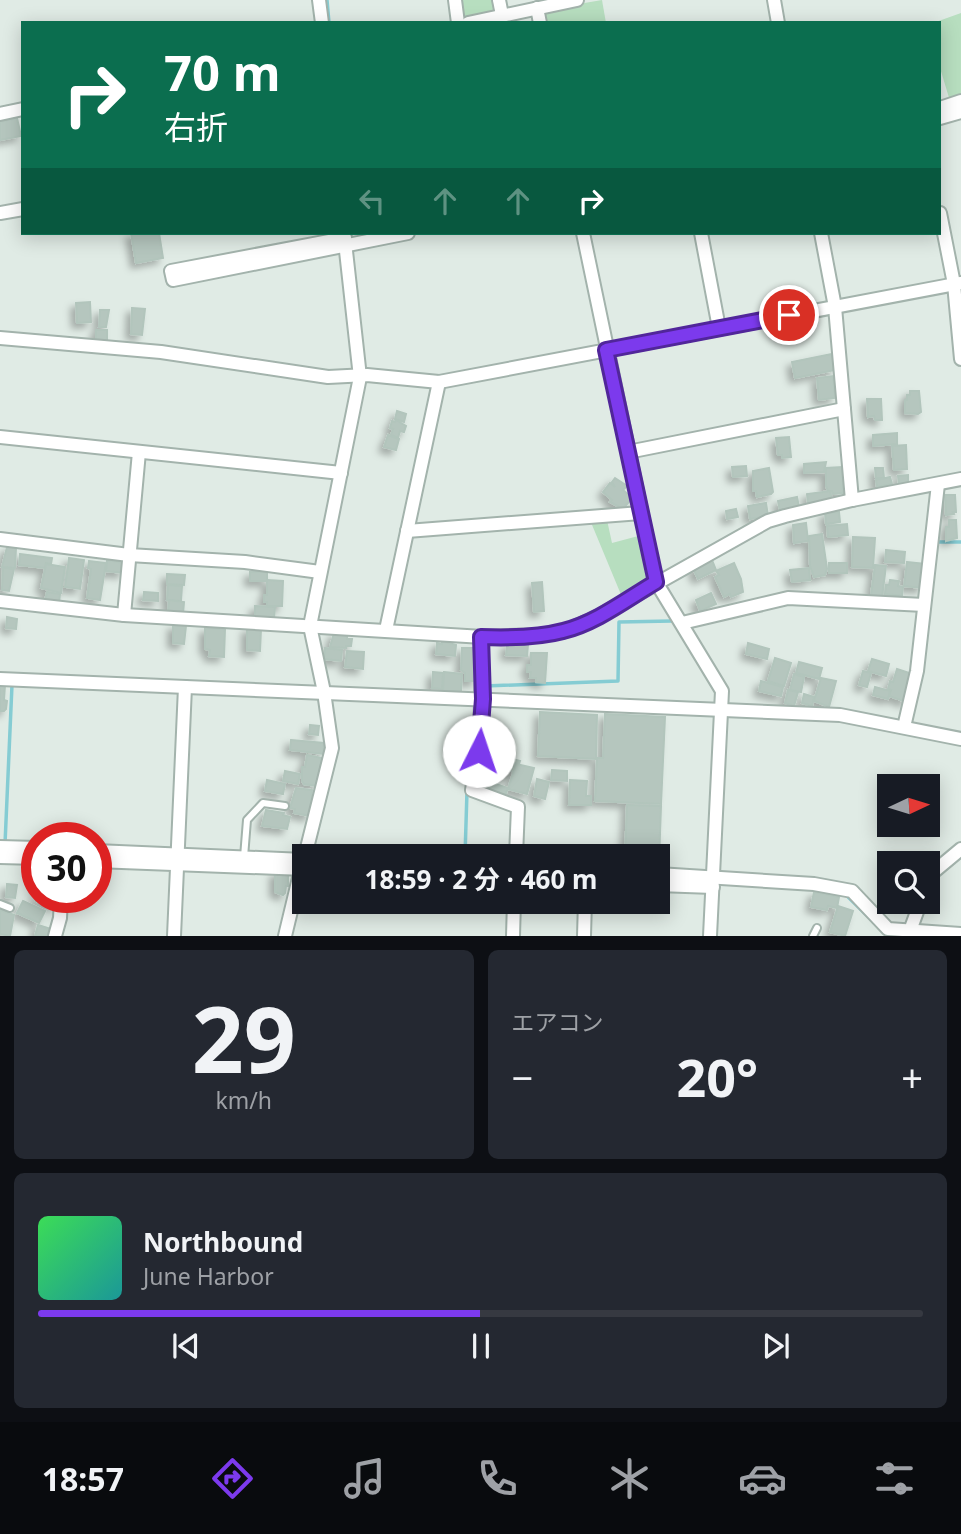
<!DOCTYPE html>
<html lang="ja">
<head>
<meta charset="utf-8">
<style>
	body { margin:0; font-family:"Noto Sans","Noto Sans JP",sans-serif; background:#242831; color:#f1f3f6; height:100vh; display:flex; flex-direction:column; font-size:26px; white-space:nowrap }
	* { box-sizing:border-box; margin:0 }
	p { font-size:23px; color:#9ea1a6 }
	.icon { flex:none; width:38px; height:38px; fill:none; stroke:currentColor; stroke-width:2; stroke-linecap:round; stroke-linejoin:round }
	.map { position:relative; height:936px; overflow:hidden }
	.sheet { display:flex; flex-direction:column; gap:14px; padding:14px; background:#0d0f14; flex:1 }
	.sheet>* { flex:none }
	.banner { position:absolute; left:21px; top:21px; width:920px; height:214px; border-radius:0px; box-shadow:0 4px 18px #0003; background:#0b6e4f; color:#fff; overflow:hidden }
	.needle { width:46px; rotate:86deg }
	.tools { position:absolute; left:877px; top:774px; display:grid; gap:14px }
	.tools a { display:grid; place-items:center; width:63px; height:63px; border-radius:0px; background:#171b24; box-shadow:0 4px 18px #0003; font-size:35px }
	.speed { position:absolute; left:21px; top:822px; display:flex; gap:14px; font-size:35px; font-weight:700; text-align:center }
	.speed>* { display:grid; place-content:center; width:91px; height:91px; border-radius:50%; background:#171b24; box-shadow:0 4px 18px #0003; line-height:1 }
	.speed .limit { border:10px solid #d22; background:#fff; color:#111 }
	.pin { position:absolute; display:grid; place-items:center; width:60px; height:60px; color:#fff; margin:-30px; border:4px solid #fff; border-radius:50%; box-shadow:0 2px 7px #0007 }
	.me { position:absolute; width:77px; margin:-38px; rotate:4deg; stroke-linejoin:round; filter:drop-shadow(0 0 5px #0008) }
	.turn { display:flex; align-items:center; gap:24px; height:147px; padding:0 28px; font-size:32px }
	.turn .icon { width:91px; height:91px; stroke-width:2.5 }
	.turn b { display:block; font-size:49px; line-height:60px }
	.lanes { display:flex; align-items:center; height:66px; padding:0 28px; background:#0003; justify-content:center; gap:35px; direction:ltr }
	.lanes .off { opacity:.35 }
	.big { font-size:52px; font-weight:700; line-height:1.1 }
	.sheet .card { flex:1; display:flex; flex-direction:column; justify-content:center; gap:10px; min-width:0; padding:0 24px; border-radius:10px; background:#242831 }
	.sheet .dial { align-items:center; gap:0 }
	.dial b { font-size:91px; line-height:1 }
	.song { display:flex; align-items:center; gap:21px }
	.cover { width:84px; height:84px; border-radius:10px; background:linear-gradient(135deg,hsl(130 70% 55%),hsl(180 70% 35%)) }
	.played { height:7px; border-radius:4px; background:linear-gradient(90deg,#7c3aed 50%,#363941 50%) }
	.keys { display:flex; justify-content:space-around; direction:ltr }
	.heat { display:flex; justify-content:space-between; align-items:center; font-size:38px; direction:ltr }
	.sheet .tiles { flex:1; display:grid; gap:14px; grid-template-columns:1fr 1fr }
	.card:last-child { grid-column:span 2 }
	.trip { position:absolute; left:292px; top:844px; width:378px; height:70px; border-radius:0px; background:#171b24; box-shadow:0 4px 18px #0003; font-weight:700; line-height:70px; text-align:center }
	.menu { display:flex; height:112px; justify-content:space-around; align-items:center; background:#090b0e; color:#9ea1a6 }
	.menu .icon { width:49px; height:49px }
	.menu .current { color:#7c3aed }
	.menu b { font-size:32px; color:#f1f3f6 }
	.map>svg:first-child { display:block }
	.green { fill:#b7debf }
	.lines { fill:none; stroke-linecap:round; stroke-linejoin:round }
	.stream { stroke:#85ccd3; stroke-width:3.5 }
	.building { fill:#b5c6be; stroke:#b2c5bc; stroke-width:2; filter:url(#shadow) }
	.lane-casing { stroke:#a3b3ac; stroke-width:10 }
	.street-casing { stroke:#a3b3ac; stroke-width:16 }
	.lane { stroke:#fff; stroke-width:6 }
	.street { stroke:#fff; stroke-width:12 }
	.route-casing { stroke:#51269a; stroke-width:18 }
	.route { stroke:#7c3aed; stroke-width:12 }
</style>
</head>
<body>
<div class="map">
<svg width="961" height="936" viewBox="0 0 961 936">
	<defs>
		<filter id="shadow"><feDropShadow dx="-5" dy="5" stdDeviation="3.5" flood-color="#0004"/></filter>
	</defs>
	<rect width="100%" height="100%" fill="#e0ebe5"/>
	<g class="green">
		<polygon points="458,0 496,0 496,13 463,19"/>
		<polygon points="602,0 606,23 544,23 544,10"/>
		<polygon points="961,13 961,98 950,101 940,68 940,23 933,23"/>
		<polygon points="590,520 607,520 612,543 642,535 649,580 622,597"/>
	</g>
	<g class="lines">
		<g class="stream">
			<polyline points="327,0 329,23"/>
			<polyline points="935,542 961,542"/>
			<polyline points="485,686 618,681 619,622 672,621"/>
			<polyline points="5,844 12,685"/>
			<polyline points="465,856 467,791"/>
			<polyline points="846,895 885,933"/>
			<polyline points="928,899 933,884"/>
		</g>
	</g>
	<g class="building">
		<polygon points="17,118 21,136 0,140 0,122"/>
		<polygon points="131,233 159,233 163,258 136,263"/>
		<polygon points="90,302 91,322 77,323 76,303"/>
		<polygon points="132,308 145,309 142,335 131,334"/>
		<polygon points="100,310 109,310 106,327 99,327"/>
		<polygon points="808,319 809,328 786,332 785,324"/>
		<rect x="96" y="330" width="11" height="10"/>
		<polygon points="832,354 835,370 795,378 792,362"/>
		<polygon points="833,376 835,398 819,400 817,378"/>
		<polygon points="910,391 919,391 921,412 918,414 905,413 905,400 907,400 907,395 910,395"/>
		<polygon points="867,399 881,399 882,420 875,420 874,416 868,417"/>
		<polygon points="397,411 406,414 404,422 395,419"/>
		<polygon points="396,420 406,426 404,432 400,431 398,438 391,435 393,429 390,428 392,421 395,422"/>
		<polygon points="897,433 897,444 873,446 873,435"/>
		<polygon points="388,435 399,439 396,450 384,447"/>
		<polygon points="789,437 791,457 782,458 782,455 778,455 776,438"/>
		<polygon points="906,445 907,469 894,470 892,446"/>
		<polygon points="826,462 824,472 804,473 804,464"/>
		<polygon points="746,466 747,476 733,477 732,467"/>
		<polygon points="842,467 843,493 833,494 832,491 828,491 826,486 826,468"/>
		<polygon points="769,468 773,492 771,494 757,497 756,491 753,491 753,471"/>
		<polygon points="875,468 883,468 884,478 876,478"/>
		<polygon points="908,475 908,484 899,484 898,476"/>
		<polygon points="890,477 892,484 877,487 876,480"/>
		<polygon points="615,478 627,486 623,490 632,498 623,509 610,502 612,500 603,492 610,483 615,487 612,482"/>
		<polygon points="830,491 832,500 808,503 807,494"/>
		<polygon points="945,495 955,495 956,512 953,512 954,514 946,515"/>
		<polygon points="797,497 799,507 780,511 778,501"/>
		<polygon points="766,503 768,516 750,519 748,506"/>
		<polygon points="736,509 738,517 727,519 726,511"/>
		<polygon points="839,512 840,522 826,524 825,513"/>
		<polygon points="949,520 956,520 957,538 946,541 946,527 949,527"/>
		<polygon points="806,523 808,541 794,543 793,525"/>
		<polygon points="847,524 848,535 828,537 827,526"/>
		<polygon points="822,534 827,569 825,575 814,577 810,566 809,536"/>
		<polygon points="853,537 875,538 873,568 852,567"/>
		<polygon points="7,547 16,548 15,568 2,567"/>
		<polygon points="886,550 905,552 904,563 885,562"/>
		<polygon points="20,554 52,558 51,564 46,563 45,568 19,565"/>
		<polygon points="69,558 84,560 80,589 65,587"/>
		<polygon points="107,560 124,563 123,573 106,571"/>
		<polygon points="712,560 716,570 698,579 693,568"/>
		<polygon points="89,561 106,563 100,600 87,598 91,569 88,568"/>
		<polygon points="907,562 925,564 922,588 904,586"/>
		<polygon points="734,563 741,579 743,592 731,597 730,594 724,597 715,577 719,575 716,571"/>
		<rect x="829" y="563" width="18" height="10"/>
		<polygon points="46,564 65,567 61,593 41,588"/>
		<polygon points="875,565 886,566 882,597 871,595"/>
		<polygon points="3,568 14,569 9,591 2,590"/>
		<polygon points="809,568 810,580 792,582 790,570"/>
		<rect x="250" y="572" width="17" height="9"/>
		<polygon points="167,574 185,575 184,585 167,584"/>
		<polygon points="267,580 283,581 282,606 267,606 267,602 264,602 264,595 267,595"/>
		<polygon points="890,580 899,581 898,586 903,587 902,596 885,594 886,585 889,585"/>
		<polygon points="542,582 544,611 534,612 532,583"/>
		<polygon points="168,585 182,586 181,601 167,600"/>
		<polygon points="47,592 60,594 59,603 45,601"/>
		<polygon points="144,592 158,593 158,601 143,600"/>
		<polygon points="711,593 716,604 700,611 696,600"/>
		<polygon points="169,600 184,602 183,614 168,612"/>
		<polygon points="255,606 275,607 274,619 255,618"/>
		<polygon points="7,617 17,619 16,629 6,628"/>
		<polygon points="173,625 186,626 184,644 173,643"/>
		<polygon points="205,628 225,629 224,657 209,656 210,650 205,649"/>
		<polygon points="247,628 261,629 260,651 247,650"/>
		<polygon points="334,633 347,634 347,639 352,639 351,646 346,646 346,648 330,647"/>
		<polygon points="442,641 456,645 455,656 436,654 437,643 442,644"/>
		<polygon points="748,643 769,649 767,659 746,654"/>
		<polygon points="507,644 528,645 527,656 506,655"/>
		<polygon points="325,648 342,650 341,661 324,659"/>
		<polygon points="462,648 477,648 476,681 465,681 465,673 461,670"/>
		<polygon points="347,651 364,652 363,669 345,667"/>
		<polygon points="531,653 547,653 545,683 536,682 536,678 530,678 531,672 527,672 527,665 531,665"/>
		<polygon points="775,658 791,663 784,686 768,681"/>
		<polygon points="872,659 889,664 886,676 868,671"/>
		<polygon points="799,662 822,668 819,679 796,673"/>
		<polygon points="897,669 912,674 906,702 889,696 891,690 888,689 890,681 893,682"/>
		<polygon points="863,671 871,673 867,687 859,685"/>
		<polygon points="433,672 443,673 442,689 432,688"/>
		<polygon points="444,672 462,674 461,692 443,691"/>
		<polygon points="794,674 804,677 801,692 790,690"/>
		<polygon points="821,678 836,681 829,707 814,701"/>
		<polygon points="761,681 783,687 781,696 759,691"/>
		<polygon points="0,685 5,685 4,700 7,701 6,709 4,711 0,711"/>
		<polygon points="875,687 890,691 888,699 873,695"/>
		<polygon points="788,690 798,692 794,706 785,703"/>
		<polygon points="804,694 814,697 812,706 802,703"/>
		<polygon points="540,712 597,715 596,759 538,756"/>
		<polygon points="605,714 665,717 661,804 595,801 597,758 603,758"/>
		<polygon points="310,725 319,726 318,735 309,734"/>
		<polygon points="291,740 324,743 323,754 290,750"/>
		<polygon points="485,752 520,761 519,764 515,763 511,771 482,764"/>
		<polygon points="307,755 322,758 317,786 304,784 302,781 302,767 305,767"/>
		<polygon points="516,764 534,768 527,794 508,789"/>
		<polygon points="552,770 567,771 567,781 551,780"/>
		<polygon points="285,771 300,774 298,784 283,781"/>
		<polygon points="537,779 549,782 545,799 534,796"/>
		<polygon points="267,780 285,784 283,794 265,791"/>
		<polygon points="570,780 587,781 586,796 591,796 591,805 569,805"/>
		<polygon points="487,781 508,788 504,798 484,791"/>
		<polygon points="296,788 312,790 310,816 294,813 295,809 290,808"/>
		<polygon points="627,805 661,806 659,862 658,856 625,856"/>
		<polygon points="266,810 284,813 283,815 290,817 287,829 262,826"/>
		<polygon points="275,872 288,872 288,886 286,886 285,893 283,895 275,892"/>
		<polygon points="37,882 37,898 56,898 54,905 36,901"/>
		<polygon points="7,884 17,885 15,898 6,897"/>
		<polygon points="814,892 839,897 837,908 828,906 827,910 811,907"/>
		<polygon points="23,901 45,911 39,923 17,913"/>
		<polygon points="838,906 853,911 845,936 830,932"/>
		<polygon points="0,910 14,915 10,936 0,934"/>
		<polygon points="38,925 51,929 51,936 35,936"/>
	</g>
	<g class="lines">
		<g class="lane-casing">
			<g id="lane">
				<polyline points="244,857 247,820 263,803 285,806"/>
				<polyline points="0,904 10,908"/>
				<polyline points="813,936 817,928"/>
			</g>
		</g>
		<g class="street-casing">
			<g id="street">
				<polyline points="319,0 322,23"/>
				<polyline points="455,0 458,23"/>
				<polyline points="499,0 502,15"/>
				<polyline points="774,0 778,23"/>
				<polyline points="537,8 540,23"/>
				<polyline points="468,23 577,0"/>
				<polyline points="940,108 961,101"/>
				<polyline points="0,114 23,109"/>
				<polyline points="940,118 961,112"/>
				<polyline points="0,213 23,209"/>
				<polyline points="940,213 954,284 961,359"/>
				<polyline points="583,233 656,582 722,691 710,936"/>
				<polyline points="701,233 719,328"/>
				<polyline points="821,233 835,307 852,500"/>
				<polyline points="345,238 171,271 173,280 408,233"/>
				<polyline points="0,338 161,352 328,377 367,375 439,382 961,283"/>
				<polyline points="0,437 341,473"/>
				<polyline points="628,452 844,409"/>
				<polyline points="407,531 641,513"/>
				<polyline points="0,539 129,555 245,562 320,572"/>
				<polyline points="0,601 124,615 483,637 540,635 565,631 597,617 768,521 785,516 852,500 961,479"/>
				<polyline points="124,615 139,452"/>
				<polyline points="682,623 788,598 924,605"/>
				<polyline points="386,630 439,382"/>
				<path d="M481 637C482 689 482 738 472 790L518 807 516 856"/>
				<polyline points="0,679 840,715 961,739"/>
				<polyline points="904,727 917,671 938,484"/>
				<polyline points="0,847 37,848"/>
				<polyline points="96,851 304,860"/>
				<polyline points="305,856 332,748 324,692 310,626 360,377 344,233"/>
				<polyline points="0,857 37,858"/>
				<polyline points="96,861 304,869"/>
				<polyline points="658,874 814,884 852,891 888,929 961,934"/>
				<polyline points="928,883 931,874 961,849"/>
				<polyline points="658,885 713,887"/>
				<polyline points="55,936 60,918 61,898"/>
				<polyline points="174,936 185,687"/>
				<polyline points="285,936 303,861"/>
				<polyline points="513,936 514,901"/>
				<polyline points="584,936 585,901"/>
				<polyline points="908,936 921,901"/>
			</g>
		</g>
		<use href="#lane" class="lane"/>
		<use href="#street" class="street"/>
	</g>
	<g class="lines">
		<g class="route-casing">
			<path id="route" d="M479 751 483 699 481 637C508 638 537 638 563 631 596 623 627 599 656 582L606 350 789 315"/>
		</g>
		<use href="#route" class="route"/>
	</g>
</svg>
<div class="tools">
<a><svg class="needle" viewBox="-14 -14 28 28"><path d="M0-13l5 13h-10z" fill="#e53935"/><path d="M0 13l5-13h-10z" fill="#9ea1a6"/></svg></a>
<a><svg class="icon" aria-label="search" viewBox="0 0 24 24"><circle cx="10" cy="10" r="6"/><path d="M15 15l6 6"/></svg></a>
</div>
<div class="speed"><div class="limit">30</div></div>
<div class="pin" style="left:789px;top:315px;background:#d93025"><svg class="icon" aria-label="arrive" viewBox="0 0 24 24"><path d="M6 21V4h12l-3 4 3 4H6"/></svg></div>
<svg class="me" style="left:479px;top:751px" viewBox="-20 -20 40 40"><circle r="19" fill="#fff"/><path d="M0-13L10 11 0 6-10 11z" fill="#7c3aed"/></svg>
<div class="trip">18:59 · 2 分 · 460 m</div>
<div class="banner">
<div class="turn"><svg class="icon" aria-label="right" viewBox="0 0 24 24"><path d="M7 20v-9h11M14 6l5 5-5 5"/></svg><div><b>70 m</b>右折</div></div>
<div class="lanes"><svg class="icon off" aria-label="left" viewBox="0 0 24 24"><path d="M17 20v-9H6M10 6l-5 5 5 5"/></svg><svg class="icon off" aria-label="ahead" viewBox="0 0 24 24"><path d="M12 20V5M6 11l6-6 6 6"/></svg><svg class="icon off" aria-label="ahead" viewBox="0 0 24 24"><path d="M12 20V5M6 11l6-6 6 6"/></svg><svg class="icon" aria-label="right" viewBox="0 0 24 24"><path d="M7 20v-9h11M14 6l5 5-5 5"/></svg></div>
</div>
</div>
<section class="sheet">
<div class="tiles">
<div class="card dial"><b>29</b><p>km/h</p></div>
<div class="card"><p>エアコン</p>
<div class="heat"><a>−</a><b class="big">20°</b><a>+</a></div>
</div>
<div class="card">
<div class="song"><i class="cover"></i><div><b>Northbound</b><p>June Harbor</p></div></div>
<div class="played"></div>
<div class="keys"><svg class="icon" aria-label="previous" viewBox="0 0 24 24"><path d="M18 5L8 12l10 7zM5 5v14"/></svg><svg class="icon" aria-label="pause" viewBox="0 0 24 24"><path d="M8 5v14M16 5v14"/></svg><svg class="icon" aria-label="next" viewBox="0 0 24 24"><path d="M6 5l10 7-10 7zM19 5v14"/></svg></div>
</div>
</div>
</section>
<nav class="menu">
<b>18:57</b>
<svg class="icon current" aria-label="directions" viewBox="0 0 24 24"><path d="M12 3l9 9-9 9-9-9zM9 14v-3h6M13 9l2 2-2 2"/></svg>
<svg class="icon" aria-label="music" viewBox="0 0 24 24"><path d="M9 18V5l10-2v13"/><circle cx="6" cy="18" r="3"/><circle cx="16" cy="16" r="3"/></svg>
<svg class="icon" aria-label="phone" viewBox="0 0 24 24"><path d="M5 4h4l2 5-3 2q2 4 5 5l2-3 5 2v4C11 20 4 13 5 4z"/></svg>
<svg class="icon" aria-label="climate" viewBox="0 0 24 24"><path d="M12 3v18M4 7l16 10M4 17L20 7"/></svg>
<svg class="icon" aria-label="car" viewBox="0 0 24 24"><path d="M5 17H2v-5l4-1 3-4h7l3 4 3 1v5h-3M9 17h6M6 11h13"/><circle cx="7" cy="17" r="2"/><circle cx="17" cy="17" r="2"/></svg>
<svg class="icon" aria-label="filters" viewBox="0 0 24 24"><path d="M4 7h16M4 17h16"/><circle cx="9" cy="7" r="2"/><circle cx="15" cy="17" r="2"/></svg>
</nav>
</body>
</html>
